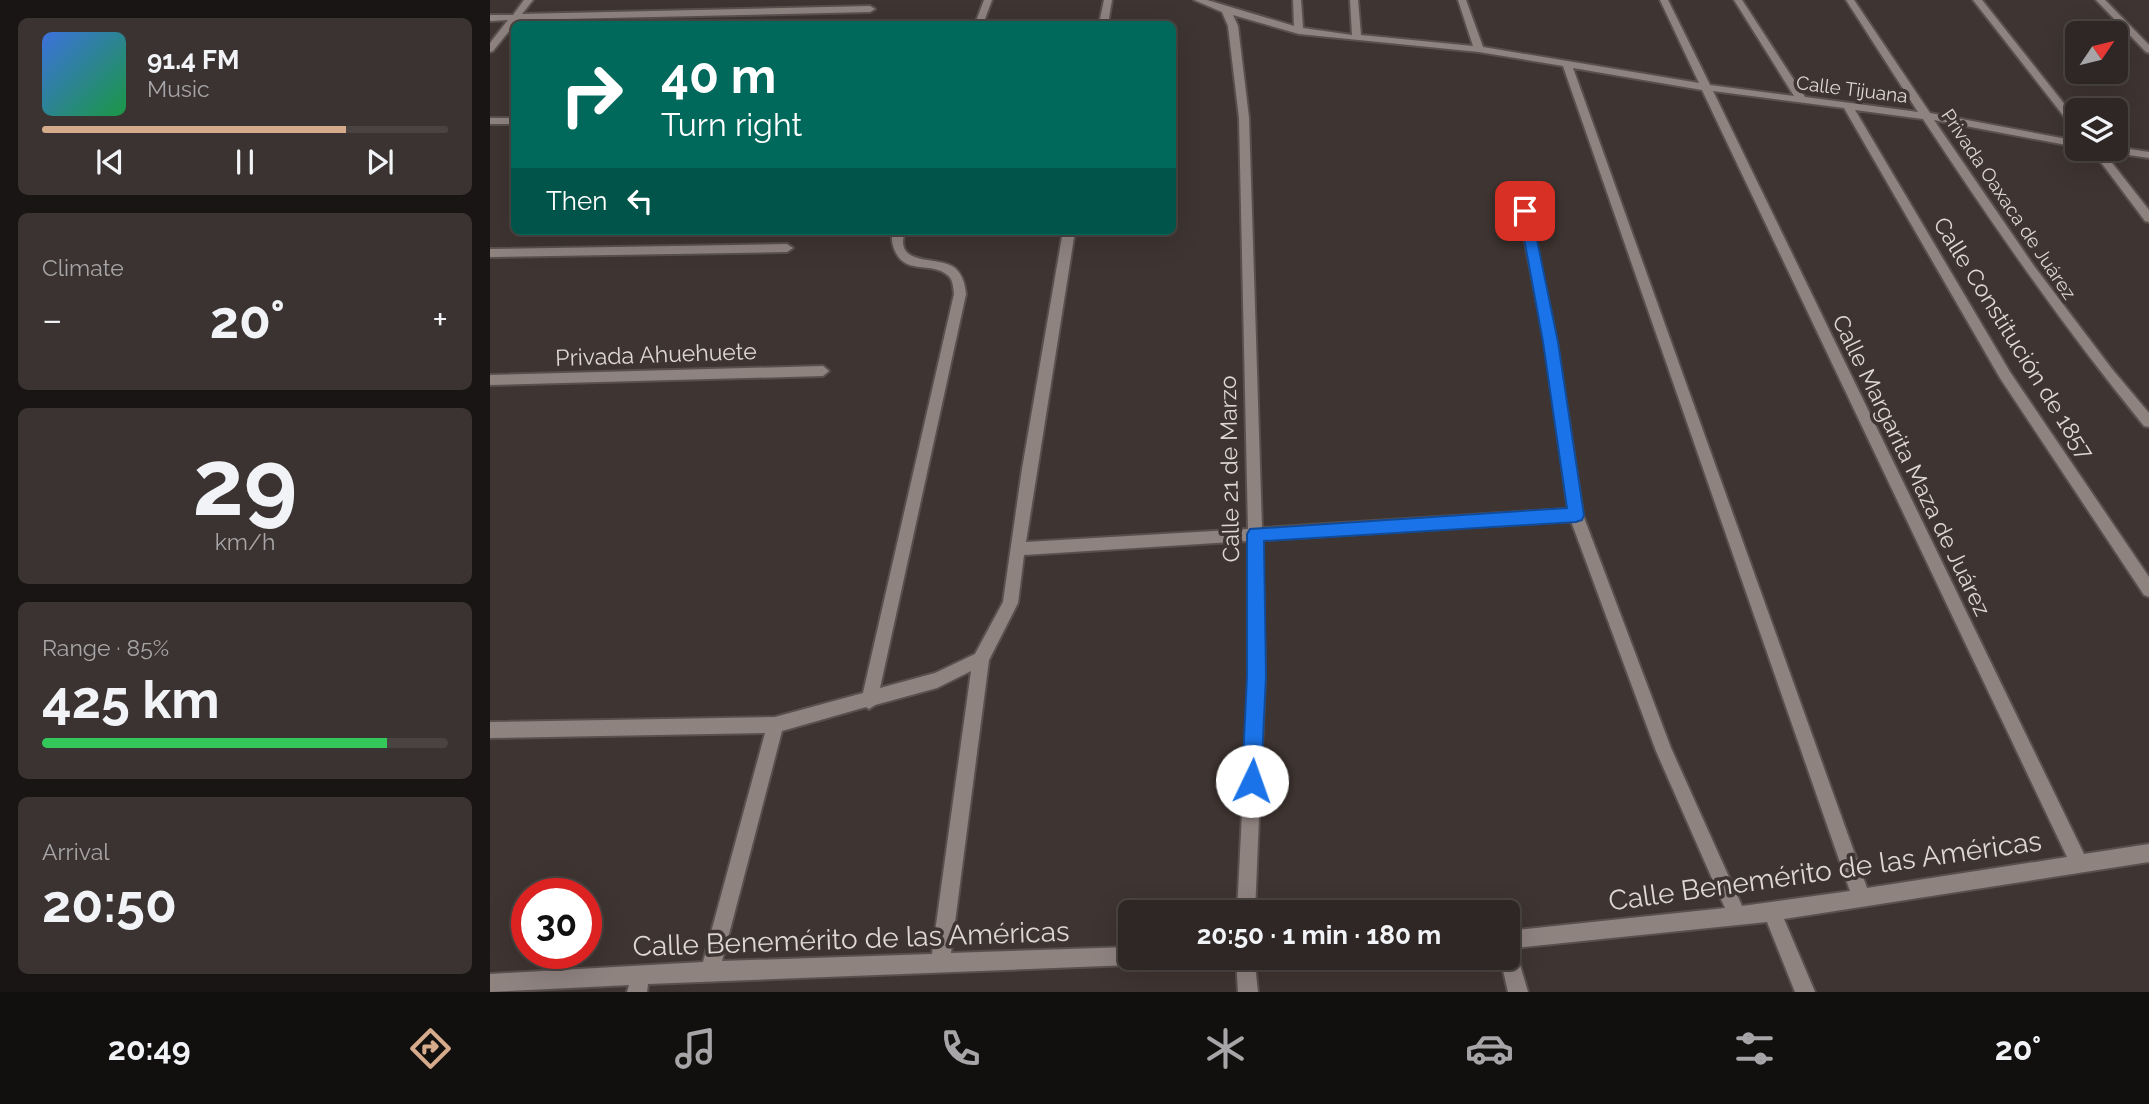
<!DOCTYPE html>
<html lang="en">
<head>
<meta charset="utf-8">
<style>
	body { margin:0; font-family:Raleway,sans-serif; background:#3a3332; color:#f1f3f6; height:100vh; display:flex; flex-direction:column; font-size:26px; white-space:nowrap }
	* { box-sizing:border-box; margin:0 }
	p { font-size:23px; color:#a7a5a7 }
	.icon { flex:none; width:38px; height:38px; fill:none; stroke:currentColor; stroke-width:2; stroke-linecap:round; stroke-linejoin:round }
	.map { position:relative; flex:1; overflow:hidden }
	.drawer { display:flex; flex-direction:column; gap:18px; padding:18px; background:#191514; width:490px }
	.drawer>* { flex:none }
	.banner { position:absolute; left:21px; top:21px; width:665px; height:214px; border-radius:10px; box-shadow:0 7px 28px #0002,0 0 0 2px #494442; background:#00695c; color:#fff; overflow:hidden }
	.needle { width:46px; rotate:55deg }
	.fabs { position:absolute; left:1575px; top:21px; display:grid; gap:14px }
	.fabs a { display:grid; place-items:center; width:63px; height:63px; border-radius:10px; background:#2e2725; box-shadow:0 7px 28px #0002,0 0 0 2px #494442; font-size:35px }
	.speed { position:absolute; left:21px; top:878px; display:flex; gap:14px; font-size:35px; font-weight:700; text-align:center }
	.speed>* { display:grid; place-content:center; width:91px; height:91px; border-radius:50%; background:#2e2725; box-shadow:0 7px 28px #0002,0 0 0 2px #494442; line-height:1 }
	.speed .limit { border:10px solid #d22; background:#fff; color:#111 }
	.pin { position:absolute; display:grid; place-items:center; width:60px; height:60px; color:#fff; margin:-30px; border-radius:14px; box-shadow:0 4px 10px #0006 }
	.me { position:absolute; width:77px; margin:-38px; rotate:3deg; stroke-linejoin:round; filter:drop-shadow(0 0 5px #0008) }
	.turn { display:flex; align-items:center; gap:24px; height:147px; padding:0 35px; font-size:32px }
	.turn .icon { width:91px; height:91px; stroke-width:2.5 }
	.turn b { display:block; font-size:49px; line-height:60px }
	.then { display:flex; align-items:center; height:66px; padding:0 35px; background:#0003; gap:14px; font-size:26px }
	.big { font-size:52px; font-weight:700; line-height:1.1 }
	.drawer .card { flex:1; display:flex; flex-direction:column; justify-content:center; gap:10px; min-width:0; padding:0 24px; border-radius:10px; background:#3a3332 }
	.drawer .dial { align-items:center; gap:0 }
	.dial b { font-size:91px; line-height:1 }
	.song { display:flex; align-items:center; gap:21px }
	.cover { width:84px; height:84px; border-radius:10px; background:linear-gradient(135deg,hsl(220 70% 55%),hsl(140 70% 35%)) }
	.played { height:7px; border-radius:4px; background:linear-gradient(90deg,#d6ab8b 75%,#494442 75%) }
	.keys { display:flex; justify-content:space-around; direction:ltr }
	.heat { display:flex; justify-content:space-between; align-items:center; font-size:38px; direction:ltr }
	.charge { height:10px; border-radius:5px; background:linear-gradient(90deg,#34c759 85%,#494442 0) }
	.trip { position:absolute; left:628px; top:900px; width:402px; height:70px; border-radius:10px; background:#2e2725; box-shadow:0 7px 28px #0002,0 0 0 2px #494442; font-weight:700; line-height:70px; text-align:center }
	.tab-bar { display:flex; height:112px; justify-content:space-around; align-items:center; background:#12100f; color:#a7a5a7 }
	.tab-bar .icon { width:49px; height:49px }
	.tab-bar .current { color:#d6ab8b }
	.tab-bar b { font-size:32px; color:#f1f3f6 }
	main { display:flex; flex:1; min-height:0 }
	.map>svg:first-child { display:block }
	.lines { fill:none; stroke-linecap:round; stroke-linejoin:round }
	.minor-casing { stroke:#59504e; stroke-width:4 }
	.minor { fill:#8f8380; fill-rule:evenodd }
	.route { fill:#1a73e8; stroke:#114b97; stroke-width:2 }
	.labels { text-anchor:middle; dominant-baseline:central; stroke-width:7; stroke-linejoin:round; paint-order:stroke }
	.far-street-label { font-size:19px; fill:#ded7d5; stroke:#3e3431 }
	.street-label { font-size:23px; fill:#ded7d5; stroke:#3e3431 }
	.near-street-label { font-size:28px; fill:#ded7d5; stroke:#3e3431 }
</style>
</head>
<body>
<main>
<section class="drawer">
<div class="card">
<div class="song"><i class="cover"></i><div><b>91.4 FM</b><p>Music</p></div></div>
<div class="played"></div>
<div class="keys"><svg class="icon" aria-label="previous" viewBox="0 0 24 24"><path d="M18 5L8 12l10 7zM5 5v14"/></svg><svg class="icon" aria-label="pause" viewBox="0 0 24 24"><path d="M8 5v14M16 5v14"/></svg><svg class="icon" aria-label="next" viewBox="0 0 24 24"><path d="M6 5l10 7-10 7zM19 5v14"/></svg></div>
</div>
<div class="card"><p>Climate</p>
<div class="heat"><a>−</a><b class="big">20°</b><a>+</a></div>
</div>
<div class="card dial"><b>29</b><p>km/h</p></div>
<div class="card"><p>Range · 85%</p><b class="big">425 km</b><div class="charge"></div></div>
<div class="card"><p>Arrival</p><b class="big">20:50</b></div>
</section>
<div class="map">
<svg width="1659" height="992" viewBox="0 0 1659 992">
	<rect width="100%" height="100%" fill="#3e3431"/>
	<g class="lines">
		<g class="minor-casing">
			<g id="minor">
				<polygon points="34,0 43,0 32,14 380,6 385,9 380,12 28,20 3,51 0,52 0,43 18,20 0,21 0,15 23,15"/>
				<polygon points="494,0 502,0 493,24 485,24"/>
				<polygon points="614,0 622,0 618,24 609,24"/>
				<path d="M704 0H717L804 26 803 0H811L813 28 862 35 860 0H868L871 35 983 46 968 0H976L993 47 1209 83 1170 0H1178L1220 85 1304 96 1244 0H1252L1315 97 1428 112 1356 0H1364L1440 113 1587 141V147L1444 120 1544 266 1622 369 1659 413V427L1654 426C1574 328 1502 224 1433 119L1365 110 1520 372 1659 577V597L1654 595 1510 378 1354 108 1223 91 1594 854 1659 844V862L1294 919 1325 992H1305L1277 922 1025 948 1038 992H1018L1010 957H1018V931L1235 908 1166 751 1081 521 772 540 775 676 765 912H747L759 676 758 541 534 555 528 603 499 660 461 953 640 947V957H649L647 963 640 965 158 984 157 992H137L139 985 0 992V974L213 962 275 733 0 738V722L285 717 373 693 464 294C463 286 463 278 456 274 440 262 417 274 406 253 402 245 401 239 403 231H415C403 268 449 255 465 268 473 275 475 285 476 294L390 688 445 673 485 654 513 602 532 469 573 231H585L536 542 758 529 749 118 738 26 732 12ZM743 15 809 34 989 52 1073 66 1360 891 1252 906 1181 748 1093 515 1067 343 1039 208 1035 207 1029 211 1055 343 1078 509 772 528 759 118 748 26ZM1083 68 1212 90 1577 857 1377 888ZM481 671 442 954 232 961 292 731 376 707 379 709 385 705 447 688Z"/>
				<polygon points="1483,0 1492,0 1587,120 1587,129 1583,128"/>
				<polygon points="1606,0 1615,0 1659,45 1659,53 1656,52"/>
				<rect x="0" y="118" width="24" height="6"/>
				<polygon points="1626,147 1659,152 1659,158 1618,152 1613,149 1626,149"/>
				<polygon points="1601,149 1611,149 1659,210 1659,222 1655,221"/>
				<polygon points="297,244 303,248 297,252 0,257 0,249"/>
				<polygon points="333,366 339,371 333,376 0,385 0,375"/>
				<polygon points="746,957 764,957 768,992 748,992"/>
			</g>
		</g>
		<use href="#minor" class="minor"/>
	</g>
	<polygon class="route" points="1035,206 1041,211 1068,342 1094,515 1092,520 1086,522 774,541 776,676 771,781 769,788 762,790 755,788 752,781 757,676 757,534 760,529 1077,508 1053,342 1029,211"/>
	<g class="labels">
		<g class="far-street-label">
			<text transform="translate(1362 89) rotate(7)">Calle Tijuana</text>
			<text transform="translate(1519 204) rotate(56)">Privada Oaxaca de Juárez</text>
		</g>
		<g class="street-label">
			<text transform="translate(1524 338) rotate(58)">Calle Constitución de 1857</text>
			<text transform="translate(166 354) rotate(-2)">Privada Ahuehuete</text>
			<text transform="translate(1422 465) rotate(64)">Calle Margarita Maza de Juárez</text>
			<text transform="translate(739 469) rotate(-91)">Calle 21 de Marzo</text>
		</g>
		<g class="near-street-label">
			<text transform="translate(1335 871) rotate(-8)">Calle Benemérito de las Américas</text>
			<text transform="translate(361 939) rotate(-2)">Calle Benemérito de las Américas</text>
		</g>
	</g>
</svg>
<div class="fabs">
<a><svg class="needle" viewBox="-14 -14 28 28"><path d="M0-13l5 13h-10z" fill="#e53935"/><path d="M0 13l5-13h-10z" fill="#a7a5a7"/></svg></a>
<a><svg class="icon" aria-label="layers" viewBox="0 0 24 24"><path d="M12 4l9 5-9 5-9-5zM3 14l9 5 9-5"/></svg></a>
</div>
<div class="speed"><div class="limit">30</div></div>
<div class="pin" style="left:1035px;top:211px;background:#d93025"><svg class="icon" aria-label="arrive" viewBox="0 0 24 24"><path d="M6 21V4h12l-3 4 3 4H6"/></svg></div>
<svg class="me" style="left:762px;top:781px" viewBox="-20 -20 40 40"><circle r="19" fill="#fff"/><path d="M0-13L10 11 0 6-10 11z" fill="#1a73e8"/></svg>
<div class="trip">20:50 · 1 min · 180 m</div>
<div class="banner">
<div class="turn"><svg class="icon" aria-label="right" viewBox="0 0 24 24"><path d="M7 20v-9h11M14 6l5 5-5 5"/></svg><div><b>40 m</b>Turn right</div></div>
<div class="then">Then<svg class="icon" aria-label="left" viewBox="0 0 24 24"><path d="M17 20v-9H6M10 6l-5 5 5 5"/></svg></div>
</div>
</div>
</main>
<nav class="tab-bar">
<b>20:49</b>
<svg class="icon current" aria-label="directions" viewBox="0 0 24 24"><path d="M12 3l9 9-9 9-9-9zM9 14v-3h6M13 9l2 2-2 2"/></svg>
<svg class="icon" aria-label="music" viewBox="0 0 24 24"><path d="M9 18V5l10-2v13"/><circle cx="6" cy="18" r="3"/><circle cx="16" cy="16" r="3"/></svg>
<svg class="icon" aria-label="phone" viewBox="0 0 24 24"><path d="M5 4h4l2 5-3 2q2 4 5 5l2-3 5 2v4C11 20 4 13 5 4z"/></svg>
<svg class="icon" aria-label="climate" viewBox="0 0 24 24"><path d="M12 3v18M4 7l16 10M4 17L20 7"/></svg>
<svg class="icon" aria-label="car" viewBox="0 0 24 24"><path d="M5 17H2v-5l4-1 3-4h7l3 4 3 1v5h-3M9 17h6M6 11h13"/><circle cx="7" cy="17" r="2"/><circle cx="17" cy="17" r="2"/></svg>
<svg class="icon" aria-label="filters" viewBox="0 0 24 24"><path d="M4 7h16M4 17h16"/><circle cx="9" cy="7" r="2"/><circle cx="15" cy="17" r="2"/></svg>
<b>20°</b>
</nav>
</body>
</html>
